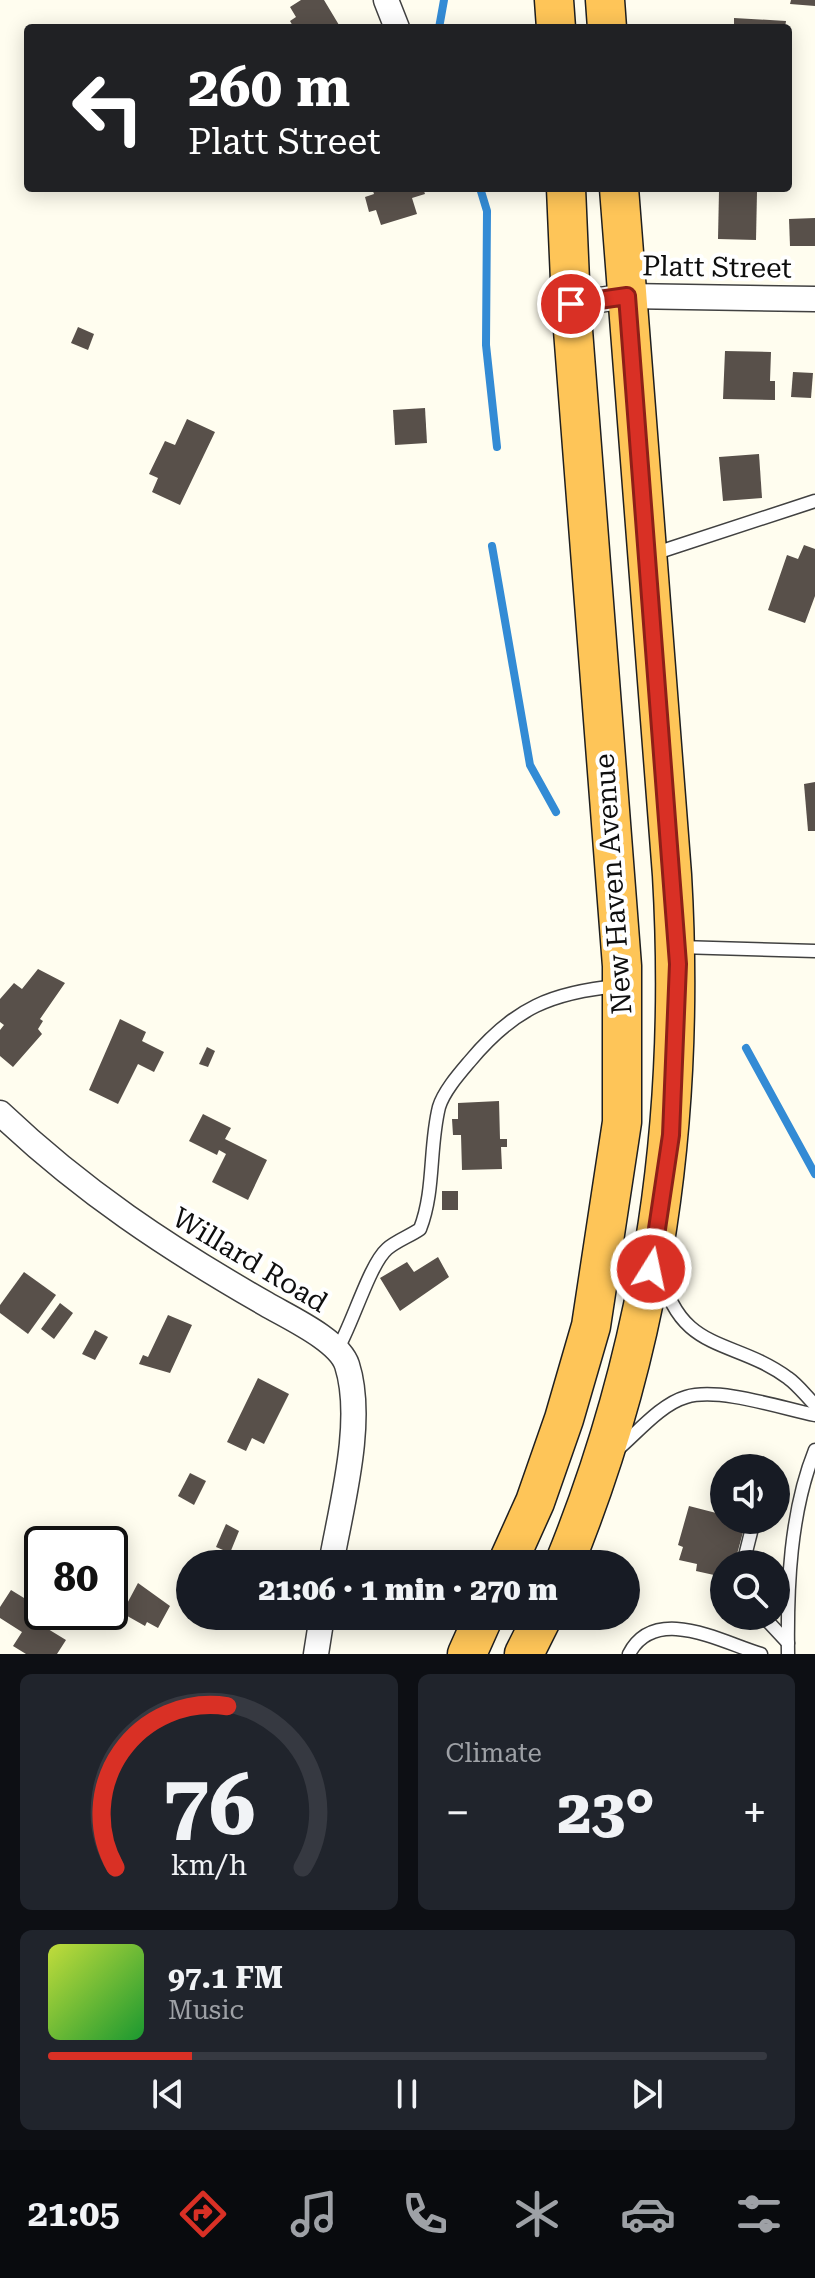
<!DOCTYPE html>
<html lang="en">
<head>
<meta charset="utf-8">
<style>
	body { margin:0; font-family:"Roboto Serif",serif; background:#20242c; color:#f1f3f6; height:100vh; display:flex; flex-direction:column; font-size:30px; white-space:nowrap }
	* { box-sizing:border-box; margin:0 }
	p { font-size:26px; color:#9ea1a6 }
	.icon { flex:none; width:44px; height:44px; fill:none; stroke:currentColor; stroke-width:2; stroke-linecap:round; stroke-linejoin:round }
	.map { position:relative; height:1654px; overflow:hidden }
	.details { display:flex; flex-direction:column; gap:20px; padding:20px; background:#0d0f14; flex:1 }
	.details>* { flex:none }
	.hud { position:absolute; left:24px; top:24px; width:768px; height:168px; border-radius:8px; box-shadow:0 4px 20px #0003; background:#202124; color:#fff; overflow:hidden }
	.buttons { position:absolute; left:710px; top:1454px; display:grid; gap:16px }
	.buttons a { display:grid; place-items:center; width:80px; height:80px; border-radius:50%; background:#171b24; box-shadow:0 4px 20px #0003; font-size:40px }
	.speed { position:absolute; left:24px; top:1526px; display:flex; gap:16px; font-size:40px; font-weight:700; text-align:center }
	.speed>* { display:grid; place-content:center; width:104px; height:104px; border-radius:50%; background:#171b24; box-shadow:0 4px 20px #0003; line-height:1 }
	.speed .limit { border:4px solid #111; border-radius:12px; background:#fff; color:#111 }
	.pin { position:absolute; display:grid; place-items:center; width:68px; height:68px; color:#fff; margin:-34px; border:4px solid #fff; border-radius:50%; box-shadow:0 2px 8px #0007 }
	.me { position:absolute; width:88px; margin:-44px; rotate:10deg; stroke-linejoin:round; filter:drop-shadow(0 0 6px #0008) }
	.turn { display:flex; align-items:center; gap:28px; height:168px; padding:0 32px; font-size:36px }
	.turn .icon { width:104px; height:104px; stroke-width:2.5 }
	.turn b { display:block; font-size:56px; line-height:68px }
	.big { font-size:60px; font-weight:800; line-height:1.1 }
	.details .card { flex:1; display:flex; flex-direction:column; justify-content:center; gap:12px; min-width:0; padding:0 28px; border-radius:12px; background:#20242c }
	.details .dial { align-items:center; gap:0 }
	.dial svg { height:208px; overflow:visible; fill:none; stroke:#363941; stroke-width:7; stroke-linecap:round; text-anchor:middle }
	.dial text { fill:#f1f3f6; stroke:none }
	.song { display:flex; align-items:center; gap:24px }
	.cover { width:96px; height:96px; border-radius:12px; background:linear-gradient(135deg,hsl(70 70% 55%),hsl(130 70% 35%)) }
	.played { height:8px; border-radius:4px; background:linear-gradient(90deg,#d93025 20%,#363941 20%) }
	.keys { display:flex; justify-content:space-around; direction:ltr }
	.heat { display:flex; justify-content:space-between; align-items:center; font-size:44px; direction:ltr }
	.details .tiles { flex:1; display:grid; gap:20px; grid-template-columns:1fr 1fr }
	.card:last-child { grid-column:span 2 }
	.trip { position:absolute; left:176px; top:1550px; width:464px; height:80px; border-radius:40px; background:#171b24; box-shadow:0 4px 20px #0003; font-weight:800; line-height:80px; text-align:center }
	.tabs { display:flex; height:128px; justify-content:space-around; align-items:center; background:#090b0e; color:#9ea1a6 }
	.tabs .icon { width:56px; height:56px }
	.tabs .current { color:#d93025 }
	.tabs b { font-size:36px; color:#f1f3f6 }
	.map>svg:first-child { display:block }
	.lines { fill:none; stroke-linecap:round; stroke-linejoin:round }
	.stream { stroke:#338bd5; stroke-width:8 }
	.building { fill:#58504a }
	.service-casing { stroke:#414141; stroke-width:15 }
	.minor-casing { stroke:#414141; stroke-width:27 }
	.trunk-casing { stroke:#1f1f1f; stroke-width:41 }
	.service { stroke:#fff; stroke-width:12 }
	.minor { stroke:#fff; stroke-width:24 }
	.trunk { stroke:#fec558; stroke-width:38 }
	.route-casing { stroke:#8d1f18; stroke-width:20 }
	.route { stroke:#d93025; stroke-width:14 }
	.labels { text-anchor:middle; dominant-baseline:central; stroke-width:8; stroke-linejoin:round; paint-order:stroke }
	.street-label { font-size:28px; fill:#0e0e0e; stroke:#fff }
</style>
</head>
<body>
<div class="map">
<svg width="815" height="1654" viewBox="0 0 815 1654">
	<rect width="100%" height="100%" fill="#fffdef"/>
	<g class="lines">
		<g class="stream">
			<polyline points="439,28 444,0"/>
			<polyline points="480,188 487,211 486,345 497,447"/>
			<polyline points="492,546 530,765 556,812"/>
			<polyline points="746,1048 815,1174"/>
		</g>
	</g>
	<g class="building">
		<polygon points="301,0 324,0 339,25 294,28 290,21 296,17 290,7"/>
		<polygon points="791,0 815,0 815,6 790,4"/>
		<polygon points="734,18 786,21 785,28 734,28"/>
		<polygon points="372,188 423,188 425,194 412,198 417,214 381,225 376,210 369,212 365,197 374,194"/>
		<polygon points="719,191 757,192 756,240 718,239"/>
		<polygon points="815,218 815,246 790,246 789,219"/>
		<polygon points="78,327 94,334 88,350 71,343"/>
		<polygon points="725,351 771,352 770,381 775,381 775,400 723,399"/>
		<polygon points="793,372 813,373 811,398 791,397"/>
		<polygon points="425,408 427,443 395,445 393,410"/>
		<polygon points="187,419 215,432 180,505 152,492 158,478 149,474 165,441 175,445"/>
		<polygon points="759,454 762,498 723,501 719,457"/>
		<polygon points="804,545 815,549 815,596 805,623 768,610 787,555 798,559"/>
		<polygon points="815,782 815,831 808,831 804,784"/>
		<polygon points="38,969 65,983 40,1019 43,1021 38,1029 42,1034 13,1067 0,1056 0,1030 4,1025 0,1022 0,999 14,983 22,989"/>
		<polygon points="120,1019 146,1032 142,1041 164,1052 154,1072 138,1064 118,1104 89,1090"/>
		<polygon points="207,1047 215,1051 208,1067 199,1064"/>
		<polygon points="499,1101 500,1139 507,1139 507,1147 501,1147 502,1169 462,1170 461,1135 453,1135 452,1119 458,1119 458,1103"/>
		<polygon points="203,1114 231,1128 225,1139 267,1160 248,1200 212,1182 226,1154 219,1150 217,1155 189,1141"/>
		<rect x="442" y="1191" width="16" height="19"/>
		<polygon points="438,1257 449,1277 400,1311 380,1278 407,1262 414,1272"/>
		<polygon points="24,1272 56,1295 28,1334 0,1313 0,1305"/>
		<polygon points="60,1303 73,1313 54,1339 41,1329"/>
		<polygon points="168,1315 192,1325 170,1373 139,1364 143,1355 148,1357"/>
		<polygon points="95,1330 108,1337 95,1360 82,1354"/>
		<polygon points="258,1378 289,1394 264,1444 252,1438 246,1451 227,1442"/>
		<polygon points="190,1473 206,1481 194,1505 178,1496"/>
		<polygon points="689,1506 724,1515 724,1520 746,1521 736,1558 724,1564 724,1572 716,1570 714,1575 696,1571 697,1564 679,1560 683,1547 678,1545"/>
		<polygon points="226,1524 239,1531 230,1553 216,1547"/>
		<polygon points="138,1583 170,1606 158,1628 147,1622 145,1626 122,1613"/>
		<polygon points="11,1590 42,1609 42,1614 53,1621 48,1629 66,1640 57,1654 26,1654 13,1646 22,1632 0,1618 0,1607"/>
	</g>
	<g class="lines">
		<g class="service-casing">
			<g id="service">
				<polyline points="653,554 815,501"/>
				<polyline points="679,947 815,951"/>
				<path d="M661 1272C680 1354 734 1338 788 1378 798 1385 806 1396 815 1405"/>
				<path d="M336 1352C352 1326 369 1265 387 1249 396 1241 410 1236 420 1229 435 1191 429 1147 439 1107 444 1091 459 1074 470 1061 514 1008 552 992 619 986"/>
				<path d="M617 1450C637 1433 661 1404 686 1397 719 1387 781 1408 815 1415"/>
				<polyline points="743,1564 754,1520"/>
				<polyline points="763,1616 788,1643"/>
				<path d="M629 1654C655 1604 721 1642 761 1654"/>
				<path d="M788 1654C787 1587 790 1512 815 1450"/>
			</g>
		</g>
		<g class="minor-casing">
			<g id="minor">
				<polyline points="386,0 397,28"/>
				<polyline points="571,304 627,296 815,299"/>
				<path d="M0 1113C82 1191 168 1248 266 1304 288 1317 339 1340 347 1365 365 1421 341 1507 331 1564"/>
				<polyline points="316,1654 322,1616"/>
			</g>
		</g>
		<g class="trunk-casing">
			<g id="trunk">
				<polyline points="554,0 556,28"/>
				<polyline points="605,0 607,28"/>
				<polyline points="507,1564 535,1502 564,1419 591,1326 622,1122 622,966 571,304 566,188"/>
				<path d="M564 1564C655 1341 686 1115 672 875L619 188"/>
				<polyline points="467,1654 484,1616"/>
				<polyline points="524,1654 543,1616"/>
			</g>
		</g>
		<use href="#service" class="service"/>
		<use href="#minor" class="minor"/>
		<use href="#trunk" class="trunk"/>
	</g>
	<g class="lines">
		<g class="route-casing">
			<polyline id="route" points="571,304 627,296 678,964 671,1135 651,1269"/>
		</g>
		<use href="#route" class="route"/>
	</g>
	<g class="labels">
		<g class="street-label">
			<text transform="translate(717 267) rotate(1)">Platt Street</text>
			<text transform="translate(613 884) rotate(-94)">New Haven Avenue</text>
			<text transform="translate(250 1260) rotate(31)">Willard Road</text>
		</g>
	</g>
</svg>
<div class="buttons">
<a><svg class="icon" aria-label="sound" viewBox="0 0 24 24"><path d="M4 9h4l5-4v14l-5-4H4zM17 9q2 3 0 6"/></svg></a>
<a><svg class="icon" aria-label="search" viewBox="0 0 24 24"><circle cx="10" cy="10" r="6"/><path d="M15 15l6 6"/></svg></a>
</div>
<div class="speed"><div class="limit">80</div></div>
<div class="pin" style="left:571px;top:304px;background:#d93025"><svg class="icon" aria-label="arrive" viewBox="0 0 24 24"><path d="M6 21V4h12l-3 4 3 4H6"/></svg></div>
<svg class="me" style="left:651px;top:1269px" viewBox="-20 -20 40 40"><circle r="17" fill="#d93025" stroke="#fff" stroke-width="3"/><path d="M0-11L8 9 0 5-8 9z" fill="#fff"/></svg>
<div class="trip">21:06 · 1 min · 270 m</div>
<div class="hud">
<div class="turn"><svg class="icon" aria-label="left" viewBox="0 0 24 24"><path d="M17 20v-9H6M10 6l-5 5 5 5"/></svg><div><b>260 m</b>Platt Street</div></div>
</div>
</div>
<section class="details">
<div class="tiles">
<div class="card dial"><svg viewBox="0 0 100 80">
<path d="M14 69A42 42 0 1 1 86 69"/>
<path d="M14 69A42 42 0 0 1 57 7" stroke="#d93025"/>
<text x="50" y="56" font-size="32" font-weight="700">76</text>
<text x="50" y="72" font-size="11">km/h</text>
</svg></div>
<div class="card"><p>Climate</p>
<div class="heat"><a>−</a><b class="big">23°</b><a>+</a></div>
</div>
<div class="card">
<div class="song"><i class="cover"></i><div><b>97.1 FM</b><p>Music</p></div></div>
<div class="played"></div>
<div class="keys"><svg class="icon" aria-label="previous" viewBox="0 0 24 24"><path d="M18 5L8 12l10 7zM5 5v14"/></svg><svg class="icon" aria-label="pause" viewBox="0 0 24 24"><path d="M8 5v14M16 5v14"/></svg><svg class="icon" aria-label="next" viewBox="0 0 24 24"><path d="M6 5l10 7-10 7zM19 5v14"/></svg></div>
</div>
</div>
</section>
<nav class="tabs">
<b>21:05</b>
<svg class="icon current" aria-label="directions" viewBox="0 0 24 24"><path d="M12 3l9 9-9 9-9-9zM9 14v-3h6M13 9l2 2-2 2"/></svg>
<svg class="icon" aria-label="music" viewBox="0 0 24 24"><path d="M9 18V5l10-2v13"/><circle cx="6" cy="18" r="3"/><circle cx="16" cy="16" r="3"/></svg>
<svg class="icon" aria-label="phone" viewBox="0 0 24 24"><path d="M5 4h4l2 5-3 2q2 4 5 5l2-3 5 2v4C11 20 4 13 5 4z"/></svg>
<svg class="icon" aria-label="climate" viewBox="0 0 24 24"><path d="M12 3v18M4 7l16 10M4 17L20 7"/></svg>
<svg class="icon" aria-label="car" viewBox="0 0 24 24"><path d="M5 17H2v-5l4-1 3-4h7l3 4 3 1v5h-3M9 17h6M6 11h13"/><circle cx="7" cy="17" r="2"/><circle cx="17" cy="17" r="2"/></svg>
<svg class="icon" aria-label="filters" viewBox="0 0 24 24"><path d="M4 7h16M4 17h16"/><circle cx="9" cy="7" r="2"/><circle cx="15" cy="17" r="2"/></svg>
</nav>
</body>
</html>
